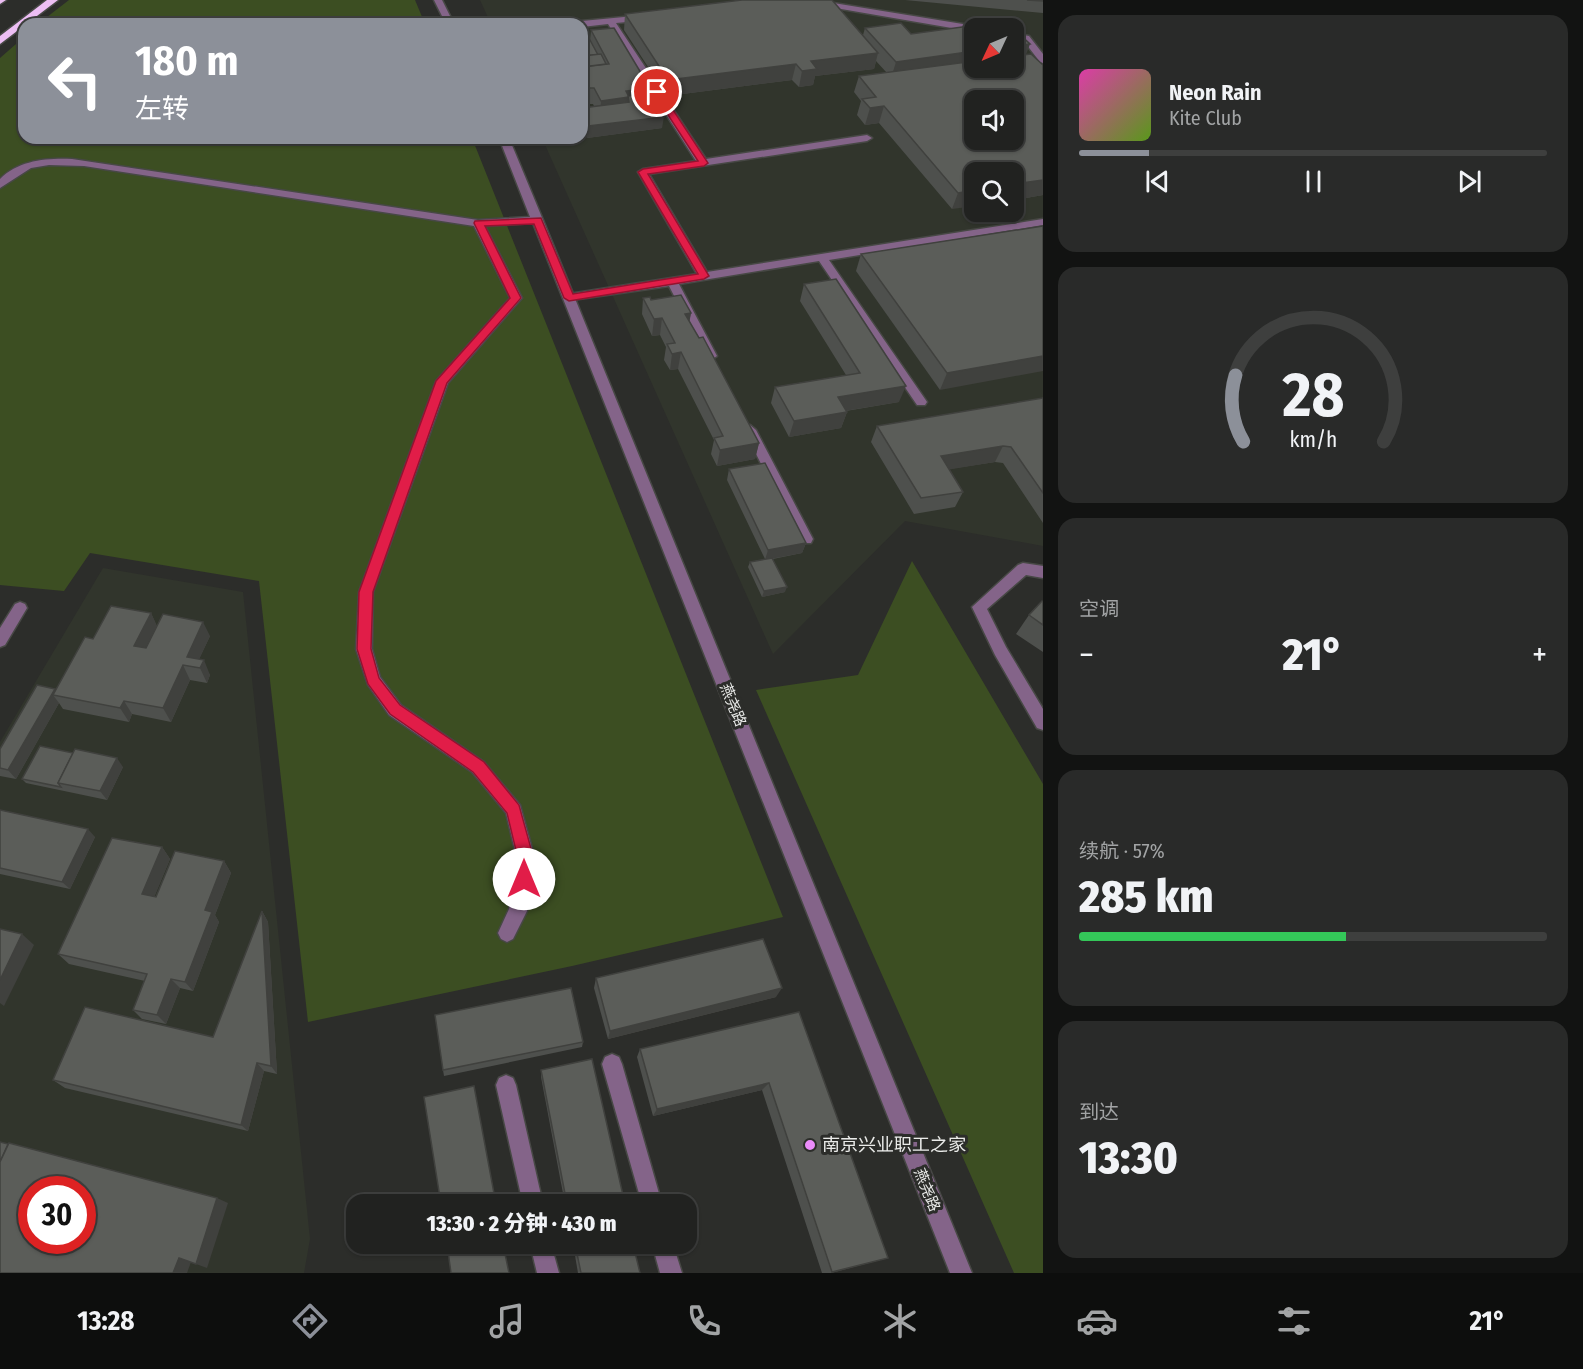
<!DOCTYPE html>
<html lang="zh">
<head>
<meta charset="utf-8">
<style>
	body { margin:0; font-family:"Fira Sans Condensed","Noto Sans SC",sans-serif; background:#292a29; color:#f1f3f6; height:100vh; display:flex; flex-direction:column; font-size:22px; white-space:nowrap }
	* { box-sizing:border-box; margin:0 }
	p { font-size:20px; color:#a2a4a5 }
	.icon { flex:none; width:33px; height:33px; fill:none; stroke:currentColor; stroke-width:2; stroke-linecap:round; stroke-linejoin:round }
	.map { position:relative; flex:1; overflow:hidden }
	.panel { display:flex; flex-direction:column; gap:15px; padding:15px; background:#121312; width:540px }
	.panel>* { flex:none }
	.banner { position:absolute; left:18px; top:18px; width:570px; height:126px; border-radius:18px; box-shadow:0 2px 4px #0004,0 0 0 2px #3e3f3e; background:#8c9099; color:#fff; overflow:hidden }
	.needle { width:39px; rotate:226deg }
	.controls { position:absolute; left:964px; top:18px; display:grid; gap:12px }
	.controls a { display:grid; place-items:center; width:60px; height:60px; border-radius:12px; background:#212220; box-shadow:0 2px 4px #0004,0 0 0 2px #3e3f3e; font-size:30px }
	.speed { position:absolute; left:18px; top:1176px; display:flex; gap:12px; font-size:30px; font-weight:700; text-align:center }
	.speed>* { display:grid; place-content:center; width:78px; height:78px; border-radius:50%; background:#212220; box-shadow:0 2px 4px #0004,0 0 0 2px #3e3f3e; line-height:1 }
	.speed .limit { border:9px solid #d22; background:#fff; color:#111 }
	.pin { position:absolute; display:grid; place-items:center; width:51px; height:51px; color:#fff; margin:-26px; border:3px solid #fff; border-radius:50%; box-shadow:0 2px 6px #0007 }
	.me { position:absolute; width:66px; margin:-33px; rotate:0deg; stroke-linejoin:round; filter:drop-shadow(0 0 4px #0008) }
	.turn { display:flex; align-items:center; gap:21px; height:126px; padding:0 18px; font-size:27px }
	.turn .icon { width:78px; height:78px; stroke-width:2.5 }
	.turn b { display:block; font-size:42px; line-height:51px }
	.big { font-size:45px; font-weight:800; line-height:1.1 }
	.panel .widget { flex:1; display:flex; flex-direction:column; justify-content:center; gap:9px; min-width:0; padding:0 21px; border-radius:18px; background:#292a29 }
	.panel .dial { align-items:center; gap:0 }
	.dial svg { height:156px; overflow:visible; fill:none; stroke:#3e3f3e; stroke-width:7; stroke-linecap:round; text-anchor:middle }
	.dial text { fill:#f1f3f6; stroke:none }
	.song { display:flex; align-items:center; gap:18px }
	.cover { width:72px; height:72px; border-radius:9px; background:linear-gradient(135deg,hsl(320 70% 55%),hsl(90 70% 35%)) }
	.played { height:6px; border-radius:3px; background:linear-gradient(90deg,#8c9099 15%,#3e3f3e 15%) }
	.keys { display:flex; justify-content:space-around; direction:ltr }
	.heat { display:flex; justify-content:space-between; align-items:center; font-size:33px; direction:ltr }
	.charge { height:9px; border-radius:4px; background:linear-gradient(90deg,#34c759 57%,#3e3f3e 0) }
	.trip { position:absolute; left:346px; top:1194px; width:351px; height:60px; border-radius:18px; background:#212220; box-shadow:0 2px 4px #0004,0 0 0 2px #3e3f3e; font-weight:800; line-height:60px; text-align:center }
	.dock { display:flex; height:96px; justify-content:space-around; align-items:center; background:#0d0e0d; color:#a2a4a5 }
	.dock .icon { width:42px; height:42px }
	.dock .selected { color:#8c9099 }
	.dock b { font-size:27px; color:#f1f3f6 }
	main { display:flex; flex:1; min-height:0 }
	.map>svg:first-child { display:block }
	.built { fill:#31352c; fill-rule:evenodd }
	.green { fill:#3c4e22 }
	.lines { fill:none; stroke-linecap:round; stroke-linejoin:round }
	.service-casing { stroke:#474845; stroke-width:3 }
	.minor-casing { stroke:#474845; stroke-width:3 }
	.tertiary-casing { stroke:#474845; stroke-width:3 }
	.motorway-casing { stroke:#474845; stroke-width:3 }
	.service { fill:#846489; fill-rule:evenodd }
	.minor { fill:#846489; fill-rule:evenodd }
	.tertiary { fill:#846489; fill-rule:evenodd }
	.motorway { fill:#edbef4; fill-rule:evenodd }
	.wall { fill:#4e504d }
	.shaded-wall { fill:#40413e }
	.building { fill:#5b5d59; stroke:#40413e; stroke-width:1.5; fill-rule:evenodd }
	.route { fill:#e11d48; stroke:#92132f; stroke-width:1.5 }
	.poi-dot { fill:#ec8cfb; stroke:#2c2d2a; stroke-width:2 }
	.labels { text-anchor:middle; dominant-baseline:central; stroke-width:6; stroke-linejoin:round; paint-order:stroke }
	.street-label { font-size:15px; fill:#eaebe9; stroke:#2c2d2a }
	.near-poi-label { font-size:18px; fill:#eaebe9; stroke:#2c2d2a; text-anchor:start }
</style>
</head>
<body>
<main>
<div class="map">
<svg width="1043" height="1273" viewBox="0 0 1043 1273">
	<rect width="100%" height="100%" fill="#2c2d2a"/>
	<g class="built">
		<path d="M480 0H1043V546L905 521 773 654 542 138H582V24H491ZM975 28H1014V68H975ZM975 100H1014V140H975ZM975 172H1014V212H975Z"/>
		<path d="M103 568 243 592 310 1239 304 1273H0V742ZM32 1190H82V1240H32Z"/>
	</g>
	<g class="green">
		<polygon points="69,0 415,0 425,24 38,24"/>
		<polygon points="24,37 24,138 472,138 783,917 572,966 308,1022 259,581 90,553 64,591 0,585 0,58"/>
		<polygon points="912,561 1043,784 1043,1273 1014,1273 756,690 858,675"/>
	</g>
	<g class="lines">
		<g class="service-casing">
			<g id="service">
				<polygon points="815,0 975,26 979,28 975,28 975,32 818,5 814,2"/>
				<polygon points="645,15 649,18 648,20 616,23 706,159 867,135 872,138 867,141 649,174 707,272 1043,219 1043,225 829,260 925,399 927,402 925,405 917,405 819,261 679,284 717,356 711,360 705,356 669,286 565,301 563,298 569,294 697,274 638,172 643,169 696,161 608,24 582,27 582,24 578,24 582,21"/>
				<polygon points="1014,33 1029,36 1043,54 1043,63 1040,62 1023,40 1014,39"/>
				<polygon points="750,425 756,430 813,539 811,543 801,543 799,539 744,430"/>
				<polygon points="612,1054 619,1057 622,1064 662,1204 642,1204 602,1064 605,1057"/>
				<polygon points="506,1075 513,1078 516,1085 543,1204 523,1204 496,1085 499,1078"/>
				<polygon points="530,1244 551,1244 559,1273 537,1273"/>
				<polygon points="652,1244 673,1244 682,1273 660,1273"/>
			</g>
		</g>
		<g class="minor-casing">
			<g id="minor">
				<polygon points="434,0 442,0 454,24 446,24"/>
				<path d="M499 138H509L543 220 972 1273H950L533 223 485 226 522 298 448 383 373 592 372 649 380 677 401 705 484 762 520 805 536 863 527 911 513 939 507 942 501 939 498 933 509 909 518 863 506 813 472 772 389 715 368 685 356 649 359 592 436 381 510 298 474 226 84 166 49 165 31 168 0 188V179C19 160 47 158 72 159L478 220 530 217Z"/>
				<polygon points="1023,563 1043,566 1043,578 1026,575 987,609 1006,647 1043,709 1043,730 1037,728 995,655 972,607 1018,565"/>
			</g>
		</g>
		<g class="tertiary-casing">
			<polygon id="tertiary" points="20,602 25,604 27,608 5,645 0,647 0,628 15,604"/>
		</g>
		<g class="motorway-casing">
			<g id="motorway">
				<polygon points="0,0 6,0 0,4"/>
				<polygon points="47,0 58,0 0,44 0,36"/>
			</g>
		</g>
		<use href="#service" class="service"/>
		<use href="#minor" class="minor"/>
		<use href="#tertiary" class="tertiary"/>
		<use href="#motorway" class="motorway"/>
	</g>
	<g class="wall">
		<polygon points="905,0 1043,0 1043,13"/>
		<polygon points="625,14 863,35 865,28 911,34 1026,54 1043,195 1014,200 1014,172 952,209 879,123 865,125 857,115 861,101 854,92 859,76 887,73 876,61 874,69 815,76 813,85 799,87 792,80 667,96 624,30"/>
		<polygon points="591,30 649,99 662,128 587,138 582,128 582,108 594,106 593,104 582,104 582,41 590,40"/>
		<polygon points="1043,226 940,390 856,271 861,254"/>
		<polygon points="804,284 899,402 846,411 847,412 841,428 789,437 771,403 775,387 846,375 800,301"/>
		<polygon points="643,298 691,313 689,321 759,443 755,459 717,466 711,454 714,440 678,369 670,370 664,360 666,347 660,335 652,336 642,314"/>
		<polygon points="1043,398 1043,523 1003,463 995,462 949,469 963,492 955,507 914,514 871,442 877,426"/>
		<polygon points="729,469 806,543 802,553 773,559 785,592 762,597 748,567 750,562 765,559 727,480"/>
		<polygon points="1043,602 1043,652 1016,634 1029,615"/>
		<polygon points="151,613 157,627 210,636 199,659 210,675 207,683 190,680 171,722 132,714 129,722 63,709 59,703 16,779 0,776 0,749 56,691 93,639"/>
		<polygon points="123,767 107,800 26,783 22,779"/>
		<polygon points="0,810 95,837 70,889 0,874"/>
		<polygon points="162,847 170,859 154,897 156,897 224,861 231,873 215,915 219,922 193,991 180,988 166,1024 142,1019 133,1010 145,981 69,964 58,954"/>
		<polygon points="262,911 268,922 277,1074 264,1071 248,1131 65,1088 53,1080 213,1037"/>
		<polygon points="596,978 776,997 608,1039 594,988"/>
		<polygon points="799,1012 888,1258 831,1273 822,1273 762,1090 653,1116 637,1057 640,1049"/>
		<polygon points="583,1042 582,1047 444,1076 443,1070"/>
		<polygon points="541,1070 625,1204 565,1204 541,1077"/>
		<polygon points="573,1244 633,1244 640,1273 578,1273"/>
	</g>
	<g class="shaded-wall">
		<polygon points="1030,44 1024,60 1014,61 1014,46"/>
		<polygon points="975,51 975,66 891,78 896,62"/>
		<polygon points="878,53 874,69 815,76 813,85 799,87 802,71 811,61"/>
		<polygon points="796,64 792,80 667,96 668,80"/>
		<polygon points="650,88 648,104 600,117 601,101 626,91"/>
		<polygon points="586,98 586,104 582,104 582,99"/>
		<polygon points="884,106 879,123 865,125 870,108"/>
		<polygon points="664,117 662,128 587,138 588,126"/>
		<polygon points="1043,180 1043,195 1014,200 1014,184"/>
		<polygon points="975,190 975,206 952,209 958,193"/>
		<polygon points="691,313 688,330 685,314"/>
		<polygon points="662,318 660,335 652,336 654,319"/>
		<polygon points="681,352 678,369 670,370 672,354"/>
		<polygon points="1043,356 1043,371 940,390 947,373"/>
		<polygon points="906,386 899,402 832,413 838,397"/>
		<polygon points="847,412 841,428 789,437 794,421"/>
		<polygon points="759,443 755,459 717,466 720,450"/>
		<polygon points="1003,446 995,462 934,472 941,456"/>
		<polygon points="806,543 802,553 765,560 768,550"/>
		<polygon points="787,587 785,592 762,597 764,591"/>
		<polygon points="151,613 158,628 142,660 134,646"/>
		<polygon points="203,622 210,636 195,668 187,657"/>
		<polygon points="204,660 210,675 207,683 200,668"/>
		<polygon points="183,665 190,680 171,722 163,708"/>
		<polygon points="55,689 60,696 53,695 59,703 16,779 8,770"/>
		<polygon points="124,701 132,714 129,722 120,708"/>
		<polygon points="117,758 123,767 107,800 100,791"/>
		<polygon points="88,829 95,837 70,889 62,882"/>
		<polygon points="162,847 170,859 151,905 142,894"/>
		<polygon points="224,861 231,873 215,915 219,922 193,991 185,982 205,910"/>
		<polygon points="262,911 268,922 277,1074 271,1066"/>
		<polygon points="22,934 34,945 4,1006 0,1003 0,980"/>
		<polygon points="171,979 180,988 166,1024 157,1015"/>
		<polygon points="782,988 776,997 608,1039 610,1031"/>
		<polygon points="257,1063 264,1071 248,1131 241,1125"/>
		<polygon points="769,1083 762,1090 653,1116 657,1109"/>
		<polygon points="217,1198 228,1203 207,1268 196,1264"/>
		<polygon points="179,1258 191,1262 187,1273 173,1273"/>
	</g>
	<g class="building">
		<polygon points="742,0 832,0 878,53 811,61 817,69 802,71 796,64 668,80 625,14"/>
		<polygon points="1027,0 1043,0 1043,1"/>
		<polygon points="1006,21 1014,28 975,28 975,51 896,62 865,28 901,23 911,34"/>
		<polygon points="614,28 650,88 626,91 629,97 601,101 594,88 586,88 582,79 582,67 609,64 591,30"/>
		<polygon points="1014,29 1030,44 1014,46"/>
		<polygon points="590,40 598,55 582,56 582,41"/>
		<polygon points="601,54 606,64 582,67 582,56"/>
		<path d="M1031 54 1043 65V180L1014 184V172H975V190L958 193 884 106 870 108 862 99 876 97 859 76 975 61V68H1014V56ZM975 100H1014V140H975Z"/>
		<polygon points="582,91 586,98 582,99"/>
		<polygon points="634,95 636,101 653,99 664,117 588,126 582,115 582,108 629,102 628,96"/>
		<polygon points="1043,226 1043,356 947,373 861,254"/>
		<polygon points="836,279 906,386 838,397 847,412 794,421 775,387 860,373 804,284"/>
		<polygon points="681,295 691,313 685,314 699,338 703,337 759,443 720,450 714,438 723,436 681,352 672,354 667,344 675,343 662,318 654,319 643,298 650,297 651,300"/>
		<polygon points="1043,398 1043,493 1011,447 1003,446 941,456 963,492 921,498 877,426"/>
		<polygon points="765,463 806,543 768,550 729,469"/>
		<polygon points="772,558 787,587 764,591 750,562"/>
		<polygon points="1042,601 1043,602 1043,625 1029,615"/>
		<polygon points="111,606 151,613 134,646 146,648 163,614 203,622 187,657 204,660 200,668 183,665 163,708 124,701 120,708 53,695 85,637 93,639"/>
		<polygon points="37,685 55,689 8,770 0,768 0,749"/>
		<polygon points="40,746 73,753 58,783 61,787 22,779"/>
		<polygon points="75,749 117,758 100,791 58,783"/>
		<polygon points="0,810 88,829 62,882 0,868"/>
		<polygon points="112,838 162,847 142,894 156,897 175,851 224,861 205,910 212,912 185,982 171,979 157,1015 133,1010 147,974 58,954"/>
		<polygon points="262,911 271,1066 257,1063 241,1125 53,1080 85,1007 213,1037"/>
		<polygon points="0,929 22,934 0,980"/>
		<polygon points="763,939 782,988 610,1031 596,978"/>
		<polygon points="571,988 583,1042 443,1070 435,1015"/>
		<polygon points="799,1012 888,1258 832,1272 769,1083 657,1109 640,1049"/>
		<polygon points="592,1059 625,1204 567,1204 541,1070"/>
		<polygon points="474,1086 496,1204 441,1204 424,1097"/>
		<polygon points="0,1142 8,1144 0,1162"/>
		<path d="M9 1143 217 1198 196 1264 179 1258 173 1273H0V1162ZM32 1190H82V1240H32Z"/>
		<polygon points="447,1244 503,1244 509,1273 451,1273"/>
		<polygon points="575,1244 633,1244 640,1273 581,1273"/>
	</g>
	<polygon class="route" points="654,90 660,90 708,163 704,166 648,174 709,276 704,279 569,301 564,298 534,224 485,226 521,298 447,383 373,592 371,649 379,678 400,705 484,762 519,805 535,863 530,884 524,886 518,884 516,879 519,863 507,813 473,772 390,714 368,684 357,649 359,592 436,381 510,298 474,223 475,221 541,218 573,294 698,274 638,172 643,169 698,161 653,92"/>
	<circle class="poi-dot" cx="810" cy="1145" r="6"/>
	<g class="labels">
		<g class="street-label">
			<text transform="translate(733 705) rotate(68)">燕尧路</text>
			<text transform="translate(927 1190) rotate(68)">燕尧路</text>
		</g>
		<g class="near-poi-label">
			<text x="822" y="1145">南京兴业职工之家</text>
		</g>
	</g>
</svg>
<div class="controls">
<a><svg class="needle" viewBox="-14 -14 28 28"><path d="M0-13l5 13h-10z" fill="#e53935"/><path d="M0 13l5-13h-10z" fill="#a2a4a5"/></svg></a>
<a><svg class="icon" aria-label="sound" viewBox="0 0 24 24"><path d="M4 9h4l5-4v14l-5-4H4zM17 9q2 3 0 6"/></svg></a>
<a><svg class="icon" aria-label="search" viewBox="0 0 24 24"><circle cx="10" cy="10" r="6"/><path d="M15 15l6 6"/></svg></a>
</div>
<div class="speed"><div class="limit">30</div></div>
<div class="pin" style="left:657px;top:92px;background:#d93025"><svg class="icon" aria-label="arrive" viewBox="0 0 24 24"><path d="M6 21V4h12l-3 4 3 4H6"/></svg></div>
<svg class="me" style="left:524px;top:879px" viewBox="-20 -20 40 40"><circle r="19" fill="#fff"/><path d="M0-13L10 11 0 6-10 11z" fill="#e11d48"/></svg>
<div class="trip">13:30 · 2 分钟 · 430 m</div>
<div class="banner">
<div class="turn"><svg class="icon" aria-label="left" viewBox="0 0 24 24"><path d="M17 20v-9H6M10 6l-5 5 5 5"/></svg><div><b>180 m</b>左转</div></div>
</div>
</div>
<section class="panel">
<div class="widget">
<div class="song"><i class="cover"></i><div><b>Neon Rain</b><p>Kite Club</p></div></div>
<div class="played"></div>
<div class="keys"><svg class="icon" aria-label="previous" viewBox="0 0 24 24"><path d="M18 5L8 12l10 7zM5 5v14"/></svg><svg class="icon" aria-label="pause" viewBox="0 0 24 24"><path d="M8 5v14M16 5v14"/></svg><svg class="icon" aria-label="next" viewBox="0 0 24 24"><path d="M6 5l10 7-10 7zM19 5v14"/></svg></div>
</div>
<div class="widget dial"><svg viewBox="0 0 100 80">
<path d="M14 69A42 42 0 1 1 86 69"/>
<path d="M14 69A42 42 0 0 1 10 35" stroke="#8c9099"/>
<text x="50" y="56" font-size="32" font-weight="700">28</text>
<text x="50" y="72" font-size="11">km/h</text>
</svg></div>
<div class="widget"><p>空调</p>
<div class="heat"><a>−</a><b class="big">21°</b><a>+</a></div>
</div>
<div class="widget"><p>续航 · 57%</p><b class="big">285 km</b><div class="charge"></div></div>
<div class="widget"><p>到达</p><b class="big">13:30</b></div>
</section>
</main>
<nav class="dock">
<b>13:28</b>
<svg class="icon selected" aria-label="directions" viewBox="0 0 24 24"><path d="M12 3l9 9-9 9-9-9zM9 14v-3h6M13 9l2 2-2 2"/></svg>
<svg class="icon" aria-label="music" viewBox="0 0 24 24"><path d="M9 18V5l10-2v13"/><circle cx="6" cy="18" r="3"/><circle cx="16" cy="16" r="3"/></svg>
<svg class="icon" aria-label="phone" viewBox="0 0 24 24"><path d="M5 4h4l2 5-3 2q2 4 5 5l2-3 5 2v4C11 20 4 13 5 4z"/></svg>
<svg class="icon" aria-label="climate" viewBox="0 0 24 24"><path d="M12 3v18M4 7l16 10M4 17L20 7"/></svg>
<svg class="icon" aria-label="car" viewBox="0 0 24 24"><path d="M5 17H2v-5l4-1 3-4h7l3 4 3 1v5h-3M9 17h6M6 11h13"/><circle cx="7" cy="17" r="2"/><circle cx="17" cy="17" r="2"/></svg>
<svg class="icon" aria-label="filters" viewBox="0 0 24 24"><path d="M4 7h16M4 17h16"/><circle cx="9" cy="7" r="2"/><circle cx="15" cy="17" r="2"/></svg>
<b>21°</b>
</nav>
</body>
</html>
